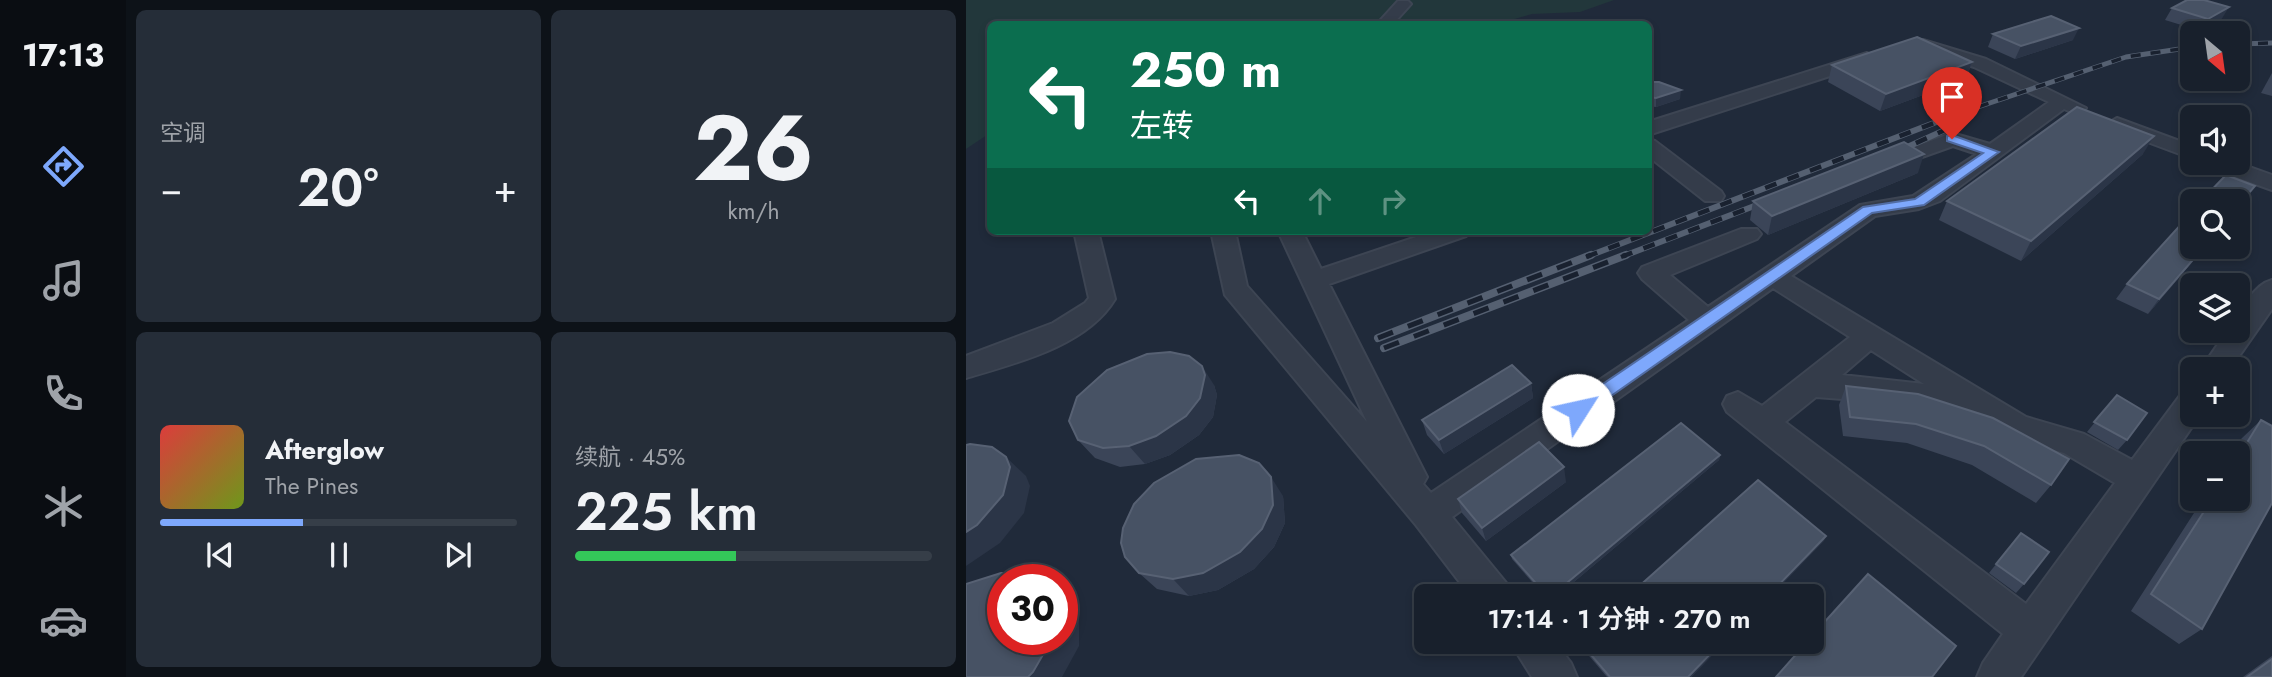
<!DOCTYPE html>
<html lang="zh">
<head>
<meta charset="utf-8">
<style>
	body { margin:0; font-family:Jost,"Noto Sans SC",sans-serif; background:#252d38; color:#f1f3f6; height:100vh; display:flex; flex-direction:column; font-size:26px; white-space:nowrap }
	* { box-sizing:border-box; margin:0 }
	p { font-size:23px; color:#9fa3a9 }
	.icon { flex:none; width:38px; height:38px; fill:none; stroke:currentColor; stroke-width:2; stroke-linecap:round; stroke-linejoin:round }
	.map { position:relative; flex:1; overflow:hidden }
	.sheet { display:flex; flex-direction:column; gap:10px; padding:10px; background:#0d1218; width:840px }
	.sheet>* { flex:none }
	.top-card { position:absolute; left:21px; top:21px; width:665px; height:214px; border-radius:10px; box-shadow:0 4px 10px #0003,0 0 0 2px #363e48; background:#0b6e4f; color:#fff; overflow:hidden }
	.needle { width:46px; rotate:151deg }
	.buttons { position:absolute; left:1214px; top:21px; display:grid; gap:14px }
	.buttons a { display:grid; place-items:center; width:70px; height:70px; border-radius:10px; background:#18202c; box-shadow:0 4px 10px #0003,0 0 0 2px #363e48; font-size:35px }
	.speed { position:absolute; left:21px; top:564px; display:flex; gap:14px; font-size:35px; font-weight:700; text-align:center }
	.speed>* { display:grid; place-content:center; width:91px; height:91px; border-radius:50%; background:#18202c; box-shadow:0 4px 10px #0003,0 0 0 2px #363e48; line-height:1 }
	.speed .limit { border:10px solid #d22; background:#fff; color:#111 }
	.pin { position:absolute; display:grid; place-items:center; width:60px; height:60px; color:#fff; margin:-72px -30px; border-radius:50% 50% 50% 0; rotate:-45deg; box-shadow:0 0 7px #0007 }
	.pin .icon { rotate:45deg }
	.me { position:absolute; width:77px; margin:-38px; rotate:55deg; stroke-linejoin:round; filter:drop-shadow(0 0 5px #0008) }
	.turn { display:flex; align-items:center; gap:24px; height:147px; padding:0 28px; font-size:32px }
	.turn .icon { width:91px; height:91px; stroke-width:2.5 }
	.turn b { display:block; font-size:49px; line-height:60px }
	.lanes { display:flex; align-items:center; height:66px; padding:0 28px; background:#0003; justify-content:center; gap:35px; direction:ltr }
	.lanes .off { opacity:.35 }
	.big { font-size:52px; font-weight:600; line-height:1.1 }
	.sheet .widget { flex:1; display:flex; flex-direction:column; justify-content:center; gap:10px; min-width:0; padding:0 24px; border-radius:10px; background:#252d38 }
	.sheet .dial { align-items:center; gap:0 }
	.dial b { font-size:91px; line-height:1 }
	.song { display:flex; align-items:center; gap:21px }
	.cover { width:84px; height:84px; border-radius:10px; background:linear-gradient(135deg,hsl(0 70% 55%),hsl(80 70% 35%)) }
	.played { height:7px; border-radius:4px; background:linear-gradient(90deg,#7ea8fc 40%,#363e48 40%) }
	.keys { display:flex; justify-content:space-around; direction:ltr }
	.heat { display:flex; justify-content:space-between; align-items:center; font-size:38px; direction:ltr }
	.charge { height:10px; border-radius:5px; background:linear-gradient(90deg,#34c759 45%,#363e48 0) }
	.sheet .tiles { flex:1; display:grid; gap:10px; grid-template-columns:repeat(2,1fr) }
	.trip { position:absolute; left:448px; top:584px; width:410px; height:70px; border-radius:10px; background:#18202c; box-shadow:0 4px 10px #0003,0 0 0 2px #363e48; font-weight:600; line-height:70px; text-align:center }
	main { display:flex; flex:1; min-height:0 }
	.tabs { display:flex; flex-direction:column; width:126px; justify-content:space-around; align-items:center; background:#0a0d12; color:#9fa3a9 }
	.tabs .icon { width:49px; height:49px }
	.tabs .current { color:#7ea8fc }
	.tabs b { font-size:32px; color:#f1f3f6 }
	.map>svg:first-child { display:block }
	.green { fill:#22373b }
	.lines { fill:none; stroke-linecap:round; stroke-linejoin:round }
	.minor-casing { stroke:#3d4553; stroke-width:4 }
	.minor { fill:#343c4a; fill-rule:evenodd }
	.rail-far2-casing { stroke:#556071; stroke-width:5 }
	.rail-far1-casing { stroke:#556071; stroke-width:6 }
	.rail-casing { stroke:#556071; stroke-width:8 }
	.rail-far2 { stroke:#19212f; stroke-width:3.5; stroke-dasharray:10; stroke-linecap:butt }
	.rail-far1 { stroke:#19212f; stroke-width:4.5; stroke-dasharray:12; stroke-linecap:butt }
	.rail { stroke:#19212f; stroke-width:5; stroke-dasharray:16; stroke-linecap:butt }
	.wall { fill:#3b4558 }
	.shaded-wall { fill:#2b3547 }
	.building { fill:#475264; stroke:#576173; stroke-width:2 }
	.route { fill:#7ea8fc; stroke:#526da4; stroke-width:2 }
</style>
</head>
<body>
<main>
<nav class="tabs">
<b>17:13</b>
<svg class="icon current" aria-label="directions" viewBox="0 0 24 24"><path d="M12 3l9 9-9 9-9-9zM9 14v-3h6M13 9l2 2-2 2"/></svg>
<svg class="icon" aria-label="music" viewBox="0 0 24 24"><path d="M9 18V5l10-2v13"/><circle cx="6" cy="18" r="3"/><circle cx="16" cy="16" r="3"/></svg>
<svg class="icon" aria-label="phone" viewBox="0 0 24 24"><path d="M5 4h4l2 5-3 2q2 4 5 5l2-3 5 2v4C11 20 4 13 5 4z"/></svg>
<svg class="icon" aria-label="climate" viewBox="0 0 24 24"><path d="M12 3v18M4 7l16 10M4 17L20 7"/></svg>
<svg class="icon" aria-label="car" viewBox="0 0 24 24"><path d="M5 17H2v-5l4-1 3-4h7l3 4 3 1v5h-3M9 17h6M6 11h13"/><circle cx="7" cy="17" r="2"/><circle cx="17" cy="17" r="2"/></svg>
</nav>
<section class="sheet">
<div class="tiles">
<div class="widget"><p>空调</p>
<div class="heat"><a>−</a><b class="big">20°</b><a>+</a></div>
</div>
<div class="widget dial"><b>26</b><p>km/h</p></div>
<div class="widget">
<div class="song"><i class="cover"></i><div><b>Afterglow</b><p>The Pines</p></div></div>
<div class="played"></div>
<div class="keys"><svg class="icon" aria-label="previous" viewBox="0 0 24 24"><path d="M18 5L8 12l10 7zM5 5v14"/></svg><svg class="icon" aria-label="pause" viewBox="0 0 24 24"><path d="M8 5v14M16 5v14"/></svg><svg class="icon" aria-label="next" viewBox="0 0 24 24"><path d="M6 5l10 7-10 7zM19 5v14"/></svg></div>
</div>
<div class="widget"><p>续航 · 45%</p><b class="big">225 km</b><div class="charge"></div></div>
</div>
</section>
<div class="map">
<svg width="1306" height="677" viewBox="0 0 1306 677">
	<rect width="100%" height="100%" fill="#202a3a"/>
	<polygon class="green" points="0,0 648,0 614,12 566,14 531,24 24,24 24,133 0,149"/>
	<g class="lines">
		<g class="minor-casing">
			<g id="minor">
				<polygon points="432,1 442,1 445,4 427,24 411,24"/>
				<path d="M957 40 1020 59 1120 108 1110 114 1098 109 974 201 953 209 909 216 825 276 1060 417 1118 434 1166 460 1216 393 1227 389V415H1234L1055 677H1011L1017 663 1037 634 761 412 757 404 761 396 772 392 796 406 884 337 807 288 486 517 541 584 547 597H505L450 525 259 295 245 231H269L281 286 401 422 312 231H336L355 269 468 231H504L500 236 363 284 461 477 457 484 465 493 723 320 676 279 672 273 676 267 775 229H791L795 234 791 239 704 275 742 307 894 205 947 196 1011 154 987 146 942 162 935 160 931 156 935 152 986 133 1024 144 1083 102 1008 67 951 49 949 45 951 41ZM905 350 958 384 876 375ZM850 397 943 404 1001 420 1010 417 1040 436 1098 453 1149 483 1060 604 819 422Z"/>
				<polygon points="901,53 910,58 907,62 682,135 682,122"/>
				<polygon points="1151,118 1227,146 1227,159 1144,128 1141,124"/>
				<polygon points="682,139 689,141 755,191 758,196 755,201 739,201 682,156"/>
				<polygon points="1242,163 1272,163 1306,175 1306,190 1245,168"/>
				<path d="M108 231H132L149 299C121 346 50 363 0 378V356L87 323 119 303 123 298Z"/>
				<path d="M1306 280V309L1264 369H1235L1261 331H1272C1272 312 1287 285 1306 280Z"/>
				<polygon points="544,642 589,642 605,663 611,677 566,677"/>
			</g>
		</g>
		<use href="#minor" class="minor"/>
		<g class="rail-far2-casing">
			<g id="rail-far2">
				<polyline points="1272,44 1306,43"/>
				<polyline points="994,113 1160,57 1227,47"/>
			</g>
		</g>
		<g class="rail-far1-casing">
			<g id="rail-far1">
				<polyline points="928,153 1001,120"/>
				<polyline points="620,257 999,111"/>
				<polyline points="655,257 804,200"/>
			</g>
		</g>
		<g class="rail-casing">
			<g id="rail">
				<polyline points="412,338 625,255"/>
				<polyline points="418,348 660,255"/>
			</g>
		</g>
		<use href="#rail-far2" class="rail-far2"/>
		<use href="#rail-far1" class="rail-far1"/>
		<use href="#rail" class="rail"/>
	</g>
	<g class="wall">
		<polygon points="1206,8 1255,20 1235,31 1199,20"/>
		<polygon points="1027,34 1107,40 1049,59 1022,47"/>
		<polygon points="1006,62 1000,79 914,111 862,82 866,65"/>
		<polygon points="1306,73 1306,96 1295,93"/>
		<polygon points="682,82 714,99 690,107 682,106"/>
		<polygon points="1177,154 1055,261 973,220 981,201"/>
		<polygon points="952,173 802,235 784,220 787,201"/>
		<polygon points="379,231 412,231 410,232 382,233"/>
		<polygon points="1239,247 1182,314 1150,299 1161,284"/>
		<polygon points="565,383 567,398 478,454 461,435 456,420"/>
		<polygon points="248,385 251,395 247,417 233,435 204,455 179,464 154,467 129,458 112,440"/>
		<polygon points="880,386 952,394 1085,485 1070,503 1006,465 941,443 877,436 873,405"/>
		<polygon points="1151,395 1161,440 1152,450 1121,432"/>
		<polygon points="1295,420 1236,629 1213,644 1165,611 1237,499 1272,499 1272,453 1266,453 1275,439"/>
		<polygon points="754,455 753,460 590,597 579,597 546,559 545,555"/>
		<polygon points="600,482 520,541 496,513 492,499"/>
		<polygon points="317,496 319,523 308,547 288,569 252,590 223,596 191,589 173,573"/>
		<polygon points="1055,533 1058,584 1050,593 1023,573"/>
		<polygon points="613,642 759,642 725,677 641,677 613,644"/>
		<polygon points="1306,656 1306,677 1277,677"/>
	</g>
	<g class="shaded-wall">
		<polygon points="1263,7 1255,20 1235,31 1242,19"/>
		<polygon points="1113,28 1107,40 1049,59 1055,46"/>
		<polygon points="1006,62 1000,79 914,111 920,94"/>
		<polygon points="715,90 714,99 690,107 690,98"/>
		<polygon points="1188,136 1177,154 1055,261 1065,241"/>
		<polygon points="958,154 952,173 802,235 806,216"/>
		<polygon points="1238,247 1239,247 1182,314 1193,299"/>
		<polygon points="236,366 248,385 251,395 247,417 233,435 204,455 179,464 163,446"/>
		<polygon points="565,383 567,398 478,454 473,440"/>
		<polygon points="754,455 753,460 590,597 584,597"/>
		<polygon points="40,457 60,476 64,486 58,513 34,543 0,566 0,532"/>
		<polygon points="598,467 600,482 520,541 516,528"/>
		<polygon points="305,477 317,496 319,523 308,547 288,569 252,590 223,596 207,579"/>
		<polygon points="860,536 858,541 804,597 801,597"/>
		<polygon points="96,594 113,612 113,646 96,677 62,677 86,639 96,639"/>
		<polygon points="756,642 759,642 725,677 722,677"/>
	</g>
	<g class="building">
		<polygon points="1221,0 1238,0 1263,7 1242,19 1206,8"/>
		<polygon points="1085,16 1113,28 1055,46 1027,34"/>
		<polygon points="951,37 1006,62 920,94 866,65"/>
		<polygon points="682,82 693,82 715,90 690,98 682,97"/>
		<polygon points="1111,107 1188,136 1065,241 981,201"/>
		<polygon points="938,142 958,154 806,216 787,201"/>
		<polygon points="1260,175 1289,186 1272,206 1272,201 1235,201"/>
		<polygon points="1227,211 1227,247 1238,247 1193,299 1161,284"/>
		<polygon points="204,352 223,356 236,366 239,375 234,398 220,416 190,436 163,446 137,448 112,440 103,421 111,397 141,370 181,354"/>
		<polygon points="546,365 565,383 473,440 456,420"/>
		<polygon points="880,386 952,394 1027,418 1103,459 1085,485 1018,446 950,424 884,417"/>
		<polygon points="1151,395 1181,413 1161,440 1128,422"/>
		<polygon points="1295,420 1306,426 1306,503 1236,629 1185,594 1246,499 1272,499 1272,457"/>
		<polygon points="715,423 754,455 584,597 582,597 545,555"/>
		<polygon points="573,442 598,467 516,528 492,499"/>
		<polygon points="4,444 26,447 40,457 44,467 37,495 11,525 0,532 0,445"/>
		<polygon points="273,455 293,463 305,477 307,505 296,529 274,552 237,573 207,579 173,573 159,557 155,543 157,528 168,504 188,483 230,459"/>
		<polygon points="792,480 860,536 801,597 661,597"/>
		<polygon points="1055,533 1083,552 1058,584 1030,564"/>
		<polygon points="35,573 63,574 77,579 37,579 37,639 86,639 67,672 62,677 0,677 0,584"/>
		<polygon points="902,574 990,646 966,677 810,677 841,642 845,642 845,637"/>
		<polygon points="614,642 756,642 722,677 644,677"/>
		<polygon points="1306,659 1306,677 1281,677"/>
	</g>
	<polygon class="route" points="986,135 1033,152 958,205 906,213 618,415 606,415 603,410 606,405 897,207 949,199 1017,153 981,141 981,136"/>
</svg>
<div class="buttons">
<a><svg class="needle" viewBox="-14 -14 28 28"><path d="M0-13l5 13h-10z" fill="#e53935"/><path d="M0 13l5-13h-10z" fill="#9fa3a9"/></svg></a>
<a><svg class="icon" aria-label="sound" viewBox="0 0 24 24"><path d="M4 9h4l5-4v14l-5-4H4zM17 9q2 3 0 6"/></svg></a>
<a><svg class="icon" aria-label="search" viewBox="0 0 24 24"><circle cx="10" cy="10" r="6"/><path d="M15 15l6 6"/></svg></a>
<a><svg class="icon" aria-label="layers" viewBox="0 0 24 24"><path d="M12 4l9 5-9 5-9-5zM3 14l9 5 9-5"/></svg></a>
<a>+</a>
<a>−</a>
</div>
<div class="speed"><div class="limit">30</div></div>
<div class="pin" style="left:986px;top:139px;background:#d93025"><svg class="icon" aria-label="arrive" viewBox="0 0 24 24"><path d="M6 21V4h12l-3 4 3 4H6"/></svg></div>
<svg class="me" style="left:612px;top:410px" viewBox="-20 -20 40 40"><circle r="19" fill="#fff"/><path d="M0-13L10 11 0 6-10 11z" fill="#7ea8fc"/></svg>
<div class="trip">17:14 · 1 分钟 · 270 m</div>
<div class="top-card">
<div class="turn"><svg class="icon" aria-label="left" viewBox="0 0 24 24"><path d="M17 20v-9H6M10 6l-5 5 5 5"/></svg><div><b>250 m</b>左转</div></div>
<div class="lanes"><svg class="icon" aria-label="left" viewBox="0 0 24 24"><path d="M17 20v-9H6M10 6l-5 5 5 5"/></svg><svg class="icon off" aria-label="ahead" viewBox="0 0 24 24"><path d="M12 20V5M6 11l6-6 6 6"/></svg><svg class="icon off" aria-label="right" viewBox="0 0 24 24"><path d="M7 20v-9h11M14 6l5 5-5 5"/></svg></div>
</div>
</div>
</main>
</body>
</html>
